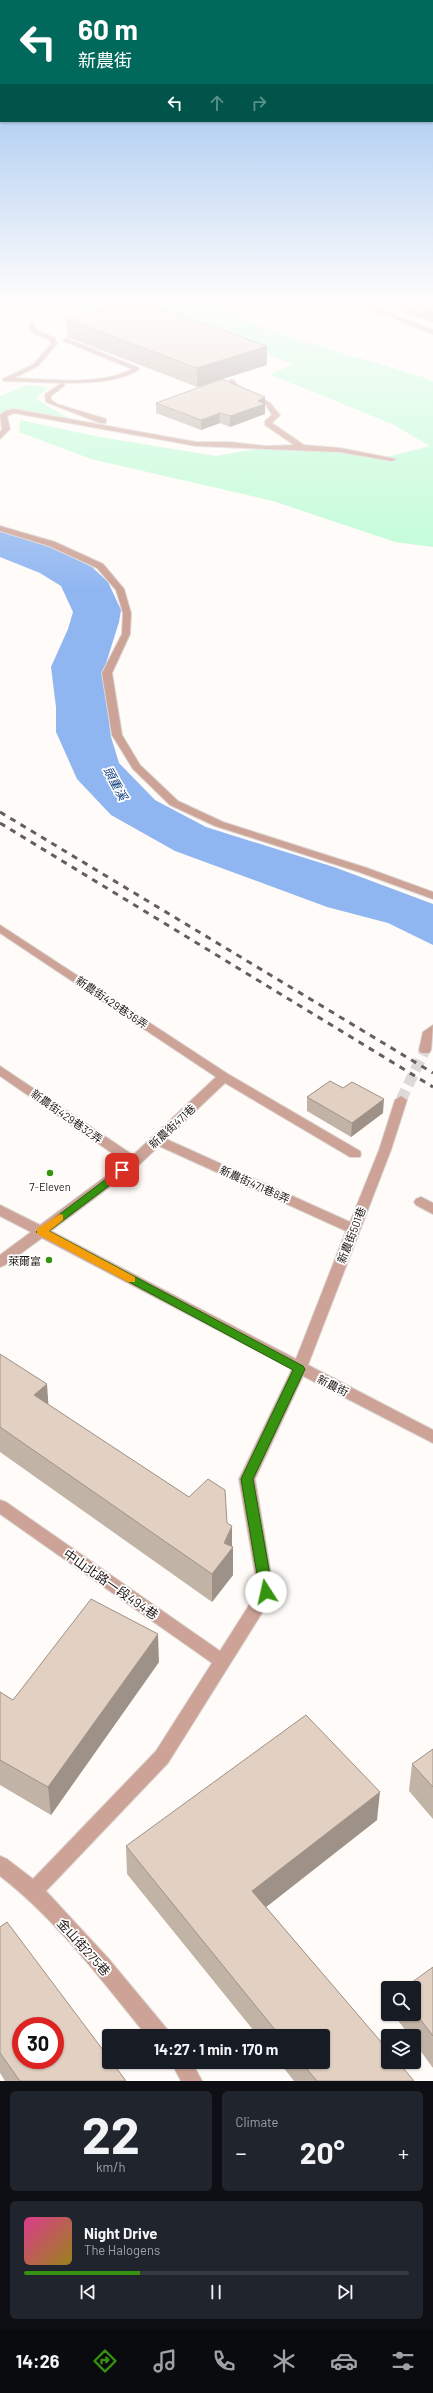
<!DOCTYPE html>
<html lang="en">
<head>
<meta charset="utf-8">
<style>
	body { margin:0; font-family:Barlow,"Noto Sans TC",sans-serif; background:#20242c; color:#f1f3f6; height:100vh; display:flex; flex-direction:column; font-size:15px; white-space:nowrap }
	* { box-sizing:border-box; margin:0 }
	p { font-size:13px; color:#9ea1a6 }
	.icon { flex:none; width:22px; height:22px; fill:none; stroke:currentColor; stroke-width:2; stroke-linecap:round; stroke-linejoin:round }
	.map { position:relative; height:2081px; overflow:hidden }
	.sheet { display:flex; flex-direction:column; gap:10px; padding:10px; background:#0d0f14; flex:1 }
	.sheet>* { flex:none }
	.hud { position:absolute; left:0px; top:0px; width:433px; height:122px; box-shadow:0 1px 3px #0004; background:#00695c; color:#fff; overflow:hidden }
	.controls { position:absolute; left:381px; top:1981px; display:grid; gap:8px }
	.controls a { display:grid; place-items:center; width:40px; height:40px; border-radius:4px; background:#171b24; box-shadow:0 1px 3px #0004; font-size:20px }
	.speed { position:absolute; left:12px; top:2017px; display:flex; gap:8px; font-size:20px; font-weight:700; text-align:center }
	.speed>* { display:grid; place-content:center; width:52px; height:52px; border-radius:50%; background:#171b24; box-shadow:0 1px 3px #0004; line-height:1 }
	.speed .limit { border:6px solid #d22; background:#fff; color:#111 }
	.pin { position:absolute; display:grid; place-items:center; width:34px; height:34px; color:#fff; margin:-17px; border-radius:8px; box-shadow:0 2px 6px #0006 }
	.me { position:absolute; width:44px; margin:-22px; rotate:350deg; stroke-linejoin:round; filter:drop-shadow(0 0 3px #0008) }
	.turn { display:flex; align-items:center; gap:14px; height:84px; padding:0 12px; font-size:18px }
	.turn .icon { width:52px; height:52px; stroke-width:2.5 }
	.turn b { display:block; font-size:28px; line-height:34px }
	.lanes { display:flex; align-items:center; height:38px; padding:0 12px; background:#0003; justify-content:center; gap:20px; direction:ltr }
	.lanes .off { opacity:.35 }
	.big { font-size:30px; font-weight:700; line-height:1.1 }
	.sheet .widget { flex:1; display:flex; flex-direction:column; justify-content:center; gap:6px; min-width:0; padding:0 14px; border-radius:6px; background:#20242c }
	.sheet .dial { align-items:center; gap:0 }
	.dial b { font-size:52px; line-height:1 }
	.song { display:flex; align-items:center; gap:12px }
	.cover { width:48px; height:48px; border-radius:6px; background:linear-gradient(135deg,hsl(330 70% 55%),hsl(50 70% 35%)) }
	.played { height:4px; border-radius:2px; background:linear-gradient(90deg,#35930f 30%,#363941 30%) }
	.keys { display:flex; justify-content:space-around; direction:ltr }
	.heat { display:flex; justify-content:space-between; align-items:center; font-size:22px; direction:ltr }
	.sheet .tiles { flex:1; display:grid; gap:10px; grid-template-columns:1fr 1fr }
	.widget:last-child { grid-column:span 2 }
	.trip { position:absolute; left:102px; top:2029px; width:228px; height:40px; border-radius:4px; background:#171b24; box-shadow:0 1px 3px #0004; font-weight:700; line-height:40px; text-align:center }
	.dock { display:flex; height:64px; justify-content:space-around; align-items:center; background:#090b0e; color:#9ea1a6 }
	.dock .icon { width:28px; height:28px }
	.dock .selected { color:#35930f }
	.dock b { font-size:18px; color:#f1f3f6 }
	.map>svg:first-child { display:block }
	.green { fill:#bafcd3 }
	.water { fill:#90b6f1 }
	.lines { fill:none; stroke-linecap:round; stroke-linejoin:round }
	.minor-tunnel { stroke:#ddd9d6; stroke-width:11; stroke-dasharray:11 5.5; stroke-linecap:butt }
	.minor-casing { stroke:#dbd7d4; stroke-width:2 }
	.minor { fill:#cda397; fill-rule:evenodd }
	.rail { stroke:#655f5b; stroke-width:3; stroke-dasharray:6 6; stroke-linecap:butt }
	.wall { fill:#c2b3a7 }
	.shaded-wall { fill:#9e9288 }
	.building { fill:#e2d0c2; stroke:#9e9288; fill-rule:evenodd }
	.route { fill:#35930f; stroke:#22600a }
	.slow { fill:#f59e0b }
	.poi-dot { fill:#35930f; stroke:#fff; stroke-width:1.5 }
	.labels { text-anchor:middle; dominant-baseline:central; stroke-width:3.5; stroke-linejoin:round; paint-order:stroke }
	.street-label { font-size:11px; fill:#1f1814; stroke:#fff }
	.poi-label { font-size:11px; fill:#1f1814; stroke:#fff }
	.water-label { font-size:12px; font-style:italic; fill:#103b7b; stroke:#fff }
	.near-street-label { font-size:13px; fill:#1f1814; stroke:#fff }
</style>
</head>
<body>
<div class="map">
<svg width="433" height="2081" viewBox="0 0 433 2081">
	<rect width="100%" height="100%" fill="#fffbf8"/>
	<g class="green">
		<polygon points="67,300 199,300 276,333 423,377 433,382 433,547 395,542 273,501 91,459 19,432 20,420 100,437 216,456 274,446 383,458 430,446 392,424 269,374 293,365 197,324 98,315"/>
		<polygon points="26,385 48,387 36,399 68,418 15,409 3,411 0,416 0,396"/>
	</g>
	<polygon class="water" points="0,531 51,547 70,556 92,567 108,582 121,610 119,622 103,673 111,737 119,763 155,800 206,827 334,867 433,904 433,945 388,923 327,907 175,851 111,815 77,779 56,732 56,707 51,667 68,629 73,612 61,586 40,573 0,557"/>
	<g class="lines">
		<polyline class="minor-tunnel" points="401,1100 425,1050"/>
		<g class="minor-casing">
			<g id="minor">
				<polygon points="348,300 356,300 433,330 433,334"/>
				<path d="M32 323 38 331 55 338 57 344 38 366 14 378C48 379 102 386 132 369L64 341 63 340 66 338 139 368V370C116 383 88 383 62 383L65 385 64 386 51 396V400L57 404 106 419V423H100L46 402 45 394 62 383 3 381V379L34 364 51 344 50 340 33 333 29 325Z"/>
				<polygon points="230,380 234,380 237,385 270,403 280,415 272,423 304,445 340,448 396,459 392,461 340,452 196,446 14,413 7,416 10,429 0,439 0,432 2,429 0,415 5,411 14,409 196,442 230,442 266,446 294,445 265,425 265,421 272,415 266,405 232,387"/>
				<polygon points="0,526 55,542 103,564 124,589 131,613 130,634 112,673 122,735 140,765 178,801 223,822 367,868 433,892 433,899 359,872 215,826 170,805 133,769 112,735 102,673 122,634 123,613 116,590 97,568 49,546 0,531"/>
				<path d="M0 925 228 1074 360 1151 361 1154 360 1157H350L225 1083 166 1139 350 1222 379 1150 395 1100 401 1096 407 1100 391 1150 308 1365 433 1430V1443L303 1376 255 1479 274 1592 272 1597 168 1763 46 1891 108 1958 167 2029 170 2036H147C102 1981 57 1920 0 1876V1856L7 1859 33 1879 156 1751 212 1663 0 1514V1500L6 1502 220 1651 258 1591 239 1479 292 1369 42 1238 5 1265 0 1267V1255L31 1232 0 1216V1205L40 1225 125 1162 0 1076V1066L133 1155 216 1077 0 933ZM159 1146 346 1231 296 1359 51 1231 139 1165Z"/>
				<polygon points="433,1025 431,1050 429,1053 421,1053 419,1050 423,1032"/>
				<polygon points="421,1197 433,1203 433,1214 416,1205 414,1202 416,1199"/>
				<polygon points="171,2062 192,2062 202,2081 181,2081"/>
			</g>
		</g>
		<use href="#minor" class="minor"/>
		<g class="rail">
			<polyline points="0,812 433,1073"/>
			<polyline points="0,823 433,1087"/>
		</g>
	</g>
	<g class="wall">
		<polygon points="402,300 433,300 433,323 401,311"/>
		<polygon points="66,319 267,365 197,387 67,337"/>
		<polygon points="265,397 265,414 230,427 220,423 201,430 156,413 156,403"/>
		<polygon points="343,1088 383,1113 351,1137 307,1111 307,1097"/>
		<polygon points="0,1354 49,1405 227,1523 232,1547 233,1547 233,1575 212,1602 0,1452"/>
		<polygon points="159,1662 51,1815 0,1785 0,1692 13,1700"/>
		<polygon points="433,1749 433,1819 409,1791 412,1764"/>
		<polygon points="377,1820 266,1907 414,2081 294,2081 279,2062 323,2062 323,2036 258,2036 127,1874 126,1846"/>
		<polygon points="0,1927 126,2081 5,2081 0,2073"/>
		<polygon points="433,1967 433,2068 414,2042 414,2036 410,2036 396,2018 396,2014 414,2014 414,1988"/>
	</g>
	<g class="shaded-wall">
		<polygon points="267,346 267,365 197,387 197,368"/>
		<polygon points="265,397 265,414 230,427 230,416"/>
		<polygon points="220,413 220,423 201,430 201,420"/>
		<polygon points="384,1099 383,1113 351,1137 352,1123"/>
		<polygon points="47,1384 49,1412 34,1395"/>
		<polygon points="232,1526 232,1549 233,1547 233,1575 212,1602 212,1574"/>
		<polygon points="158,1634 159,1662 51,1815 48,1787"/>
		<polygon points="380,1792 377,1820 252,1918 252,1891"/>
	</g>
	<g class="building">
		<polygon points="134,300 137,300 267,346 197,368 66,319"/>
		<polygon points="410,300 433,300 433,308"/>
		<polygon points="222,379 265,397 258,401 265,404 230,416 220,413 201,420 156,403"/>
		<polygon points="330,1081 343,1088 352,1082 384,1099 352,1123 307,1097"/>
		<polygon points="0,1354 47,1384 34,1395 189,1497 208,1479 225,1490 227,1523 232,1526 224,1543 233,1547 212,1574 0,1427"/>
		<polygon points="91,1599 158,1634 48,1787 0,1760 0,1692 13,1700"/>
		<polygon points="306,1715 380,1792 252,1891 388,2050 388,2062 398,2062 414,2081 317,2081 301,2062 323,2062 323,2036 280,2036 126,1846"/>
		<polygon points="433,1749 433,1787 412,1764"/>
		<path d="M7 1922 109 2058V2062H112L126 2081H20L0 2053V1927ZM21 2026H55V2060H21Z"/>
		<polygon points="433,1967 433,2036 414,2011 414,1988 404,1988"/>
	</g>
	<linearGradient id="sky" x2="0" y2="1"><stop stop-color="#85b5ec"/><stop offset="0.51" stop-color="#fffdfc"/><stop offset="1" stop-color="#fffdfc" stop-opacity="0"/></linearGradient>
	<rect width="433" height="591" fill="url(#sky)"/>
	<polygon class="route" points="122,1167 126,1168 126,1173 49,1231 303,1366 305,1369 253,1479 273,1592 266,1597 260,1592 241,1479 293,1370 36,1232"/>
	<polygon class="slow" points="60,1214 63,1215 63,1220 49,1231 135,1277 135,1282 128,1282 37,1234 37,1229"/>
	<g class="poi-dot">
		<circle cx="50" cy="1173" r="4"/>
		<circle cx="49" cy="1260" r="4"/>
	</g>
	<g class="labels">
		<g class="street-label">
			<text transform="translate(112 1002) rotate(34)">新農街429巷36弄</text>
			<text transform="translate(67 1116) rotate(35)">新農街429巷32弄</text>
			<text transform="translate(172 1126) rotate(-43)">新農街471巷</text>
			<text transform="translate(255 1184) rotate(24)">新農街471巷8弄</text>
			<text transform="translate(351 1235) rotate(-69)">新農街501巷</text>
			<text transform="translate(333 1385) rotate(26)">新農街</text>
		</g>
		<g class="poi-label">
			<text x="50" y="1186">7-Eleven</text>
			<text x="41" y="1260" text-anchor="end">萊爾富</text>
		</g>
		<g class="water-label">
			<text transform="translate(116 783) rotate(62)">頭重溪</text>
		</g>
		<g class="near-street-label">
			<text transform="translate(111 1584) rotate(35)">中山北路一段494巷</text>
			<text transform="translate(84 1947) rotate(48)">金山街275巷</text>
		</g>
	</g>
</svg>
<div class="controls">
<a><svg class="icon" aria-label="search" viewBox="0 0 24 24"><circle cx="10" cy="10" r="6"/><path d="M15 15l6 6"/></svg></a>
<a><svg class="icon" aria-label="layers" viewBox="0 0 24 24"><path d="M12 4l9 5-9 5-9-5zM3 14l9 5 9-5"/></svg></a>
</div>
<div class="speed"><div class="limit">30</div></div>
<div class="pin" style="left:122px;top:1170px;background:#d93025"><svg class="icon" aria-label="arrive" viewBox="0 0 24 24"><path d="M6 21V4h12l-3 4 3 4H6"/></svg></div>
<svg class="me" style="left:266px;top:1592px" viewBox="-20 -20 40 40"><circle r="19" fill="#fff"/><path d="M0-13L10 11 0 6-10 11z" fill="#35930f"/></svg>
<div class="trip">14:27 · 1 min · 170 m</div>
<div class="hud">
<div class="turn"><svg class="icon" aria-label="left" viewBox="0 0 24 24"><path d="M17 20v-9H6M10 6l-5 5 5 5"/></svg><div><b>60 m</b>新農街</div></div>
<div class="lanes"><svg class="icon" aria-label="left" viewBox="0 0 24 24"><path d="M17 20v-9H6M10 6l-5 5 5 5"/></svg><svg class="icon off" aria-label="ahead" viewBox="0 0 24 24"><path d="M12 20V5M6 11l6-6 6 6"/></svg><svg class="icon off" aria-label="right" viewBox="0 0 24 24"><path d="M7 20v-9h11M14 6l5 5-5 5"/></svg></div>
</div>
</div>
<section class="sheet">
<div class="tiles">
<div class="widget dial"><b>22</b><p>km/h</p></div>
<div class="widget"><p>Climate</p>
<div class="heat"><a>−</a><b class="big">20°</b><a>+</a></div>
</div>
<div class="widget">
<div class="song"><i class="cover"></i><div><b>Night Drive</b><p>The Halogens</p></div></div>
<div class="played"></div>
<div class="keys"><svg class="icon" aria-label="previous" viewBox="0 0 24 24"><path d="M18 5L8 12l10 7zM5 5v14"/></svg><svg class="icon" aria-label="pause" viewBox="0 0 24 24"><path d="M8 5v14M16 5v14"/></svg><svg class="icon" aria-label="next" viewBox="0 0 24 24"><path d="M6 5l10 7-10 7zM19 5v14"/></svg></div>
</div>
</div>
</section>
<nav class="dock">
<b>14:26</b>
<svg class="icon selected" aria-label="directions" viewBox="0 0 24 24"><path d="M12 3l9 9-9 9-9-9zM9 14v-3h6M13 9l2 2-2 2"/></svg>
<svg class="icon" aria-label="music" viewBox="0 0 24 24"><path d="M9 18V5l10-2v13"/><circle cx="6" cy="18" r="3"/><circle cx="16" cy="16" r="3"/></svg>
<svg class="icon" aria-label="phone" viewBox="0 0 24 24"><path d="M5 4h4l2 5-3 2q2 4 5 5l2-3 5 2v4C11 20 4 13 5 4z"/></svg>
<svg class="icon" aria-label="climate" viewBox="0 0 24 24"><path d="M12 3v18M4 7l16 10M4 17L20 7"/></svg>
<svg class="icon" aria-label="car" viewBox="0 0 24 24"><path d="M5 17H2v-5l4-1 3-4h7l3 4 3 1v5h-3M9 17h6M6 11h13"/><circle cx="7" cy="17" r="2"/><circle cx="17" cy="17" r="2"/></svg>
<svg class="icon" aria-label="filters" viewBox="0 0 24 24"><path d="M4 7h16M4 17h16"/><circle cx="9" cy="7" r="2"/><circle cx="15" cy="17" r="2"/></svg>
</nav>
</body>
</html>
